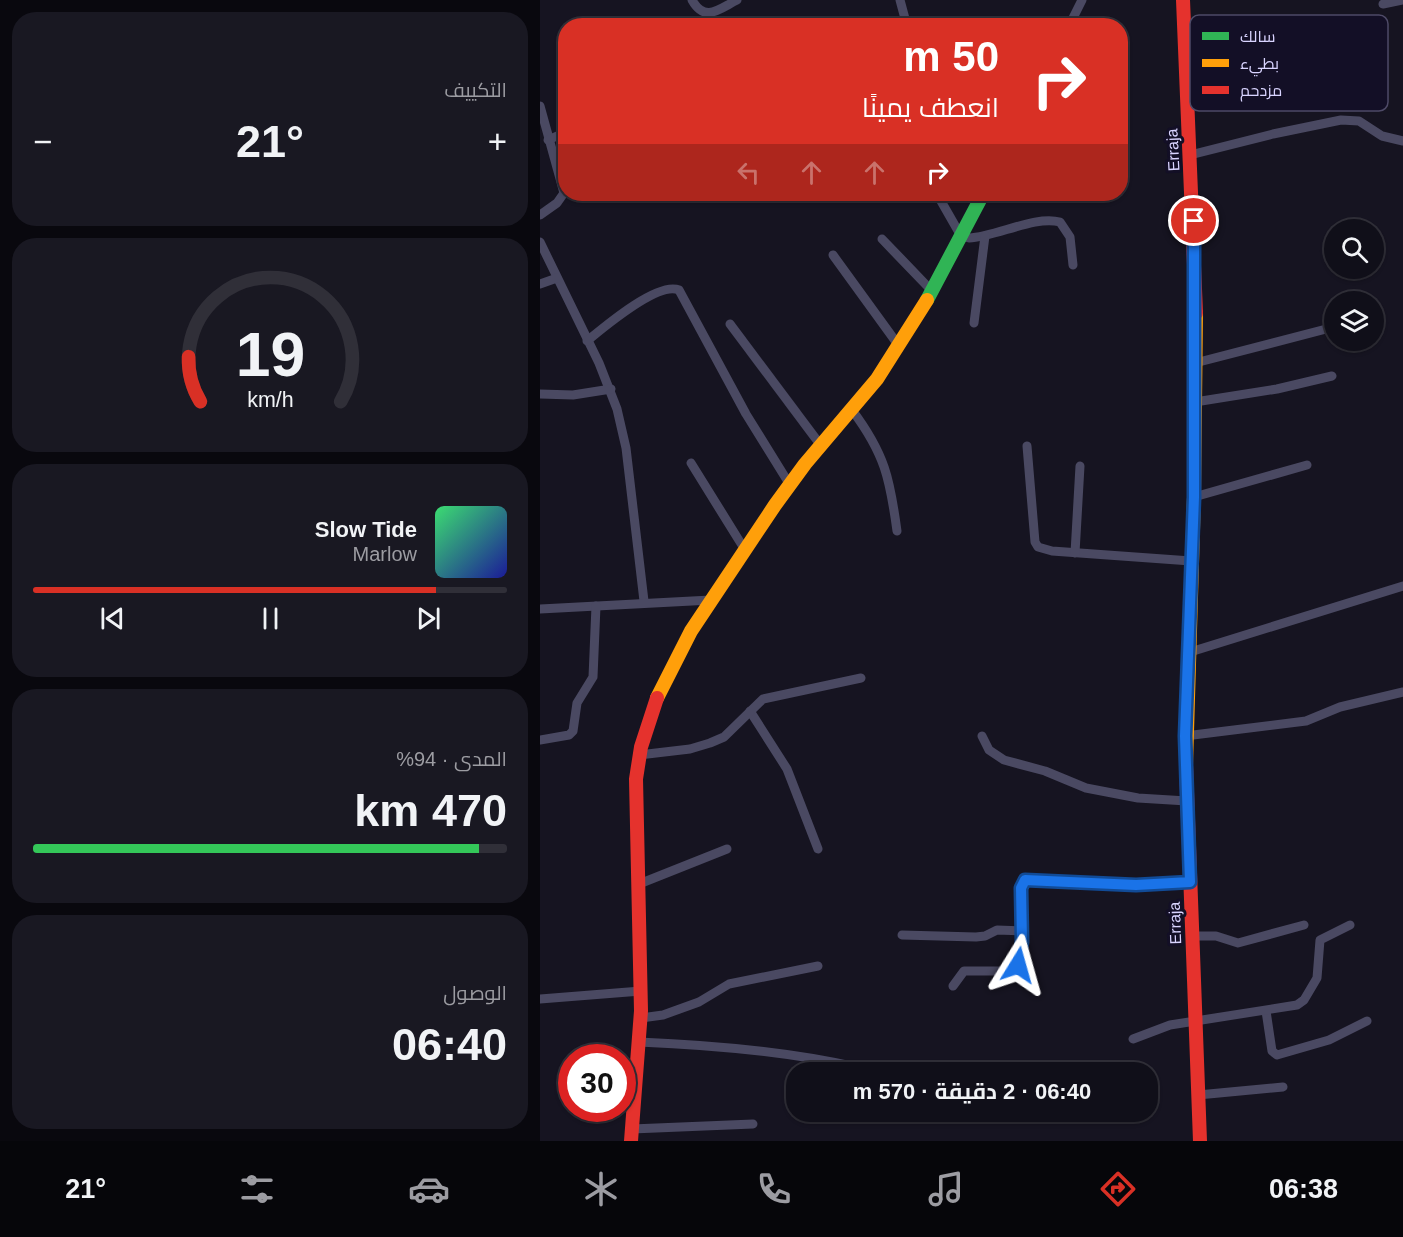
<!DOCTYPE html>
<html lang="ar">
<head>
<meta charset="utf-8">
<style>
	body { margin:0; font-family:Helvetica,Cairo,sans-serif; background:#191822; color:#f1f3f6; direction:rtl; height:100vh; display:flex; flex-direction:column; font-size:22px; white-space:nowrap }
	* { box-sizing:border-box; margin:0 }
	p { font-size:20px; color:#9c9ca2 }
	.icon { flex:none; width:33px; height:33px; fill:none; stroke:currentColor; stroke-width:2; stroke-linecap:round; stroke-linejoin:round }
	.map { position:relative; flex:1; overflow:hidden; direction:ltr }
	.side { display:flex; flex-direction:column; gap:12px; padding:12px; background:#09080e; width:540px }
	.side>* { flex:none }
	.hud { position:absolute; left:18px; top:18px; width:570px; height:183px; border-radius:24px; box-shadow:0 2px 4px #0004,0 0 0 2px #302f38; direction:rtl; background:#d93025; color:#fff; overflow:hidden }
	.tools { position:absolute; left:784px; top:219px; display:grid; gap:12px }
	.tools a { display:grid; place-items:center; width:60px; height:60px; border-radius:50%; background:#100f19; box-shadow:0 2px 4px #0004,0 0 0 2px #302f38; font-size:30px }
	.speed { position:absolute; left:18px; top:1044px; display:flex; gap:12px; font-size:30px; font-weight:700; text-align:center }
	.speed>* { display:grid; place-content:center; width:78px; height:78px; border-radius:50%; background:#100f19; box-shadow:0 2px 4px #0004,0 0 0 2px #302f38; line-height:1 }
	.speed .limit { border:9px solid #d22; background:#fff; color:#111 }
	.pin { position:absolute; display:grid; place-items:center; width:51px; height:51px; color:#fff; margin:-26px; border:3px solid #fff; border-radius:50%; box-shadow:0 2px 6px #0007 }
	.me { position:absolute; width:66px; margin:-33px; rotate:8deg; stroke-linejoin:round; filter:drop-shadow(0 0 4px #0008) }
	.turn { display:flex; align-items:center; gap:21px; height:126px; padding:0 30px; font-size:27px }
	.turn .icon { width:78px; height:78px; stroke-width:2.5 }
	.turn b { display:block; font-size:42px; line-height:51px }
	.lanes { display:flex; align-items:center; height:57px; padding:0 30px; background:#0003; justify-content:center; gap:30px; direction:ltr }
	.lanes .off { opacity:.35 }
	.big { font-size:45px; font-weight:700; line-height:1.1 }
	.side .card { flex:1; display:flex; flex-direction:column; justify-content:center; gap:9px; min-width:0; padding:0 21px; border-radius:24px; background:#191822 }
	.side .dial { align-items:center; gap:0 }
	.dial svg { height:156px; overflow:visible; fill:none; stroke:#302f38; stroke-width:7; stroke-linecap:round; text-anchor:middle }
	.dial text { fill:#f1f3f6; stroke:none }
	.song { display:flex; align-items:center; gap:18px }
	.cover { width:72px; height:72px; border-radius:9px; background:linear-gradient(135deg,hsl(140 70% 55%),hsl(240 70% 35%)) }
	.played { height:6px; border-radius:3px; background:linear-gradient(90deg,#d93025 85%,#302f38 85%) }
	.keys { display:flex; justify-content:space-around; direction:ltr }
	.heat { display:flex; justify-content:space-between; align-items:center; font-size:33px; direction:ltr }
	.charge { height:9px; border-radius:4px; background:linear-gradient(90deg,#34c759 94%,#302f38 0) }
	.trip { position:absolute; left:246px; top:1062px; width:372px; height:60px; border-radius:24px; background:#100f19; box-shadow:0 2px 4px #0004,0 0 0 2px #302f38; font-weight:700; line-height:60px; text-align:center; direction:rtl }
	.menu { display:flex; height:96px; justify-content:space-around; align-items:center; background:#06060a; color:#9c9ca2 }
	.menu .icon { width:42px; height:42px }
	.menu .current { color:#d93025 }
	.menu b { font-size:27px; color:#f1f3f6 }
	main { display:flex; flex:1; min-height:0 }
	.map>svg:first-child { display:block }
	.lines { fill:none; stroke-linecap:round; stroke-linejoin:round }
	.street { stroke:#4a4962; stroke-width:9 }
	.fast { stroke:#30b455; stroke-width:14 }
	.slow { stroke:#ff9f0a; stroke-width:14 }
	.jam { stroke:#e5322d; stroke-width:14 }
	.route-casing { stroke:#114b97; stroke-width:15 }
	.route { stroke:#1a73e8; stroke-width:10 }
	.labels { text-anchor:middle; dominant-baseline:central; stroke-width:6; stroke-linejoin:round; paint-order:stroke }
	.street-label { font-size:16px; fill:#d9d4ff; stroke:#130f26 }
	.key { fill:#130f26; stroke:#4e4a67; stroke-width:1.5 }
	.key-label { font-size:16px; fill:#d9d4ff }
</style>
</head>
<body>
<main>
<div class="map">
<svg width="863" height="1141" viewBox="0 0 863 1141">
	<rect width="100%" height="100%" fill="#161421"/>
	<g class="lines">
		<g class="street">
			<path d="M152 0C165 23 179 9 197 0"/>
			<polyline points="360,0 367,26"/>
			<polyline points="843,4 863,0"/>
			<polyline points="529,26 542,0"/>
			<polyline points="0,106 24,193 17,203 0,215"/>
			<polyline points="8,140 26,132"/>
			<polyline points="650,155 733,134 801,120 819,121 842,136 863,141"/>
			<path d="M397 194 421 236 429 238C456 237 495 215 520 222L530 237 533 265"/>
			<polyline points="342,239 391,290"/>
			<polyline points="0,242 59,363 77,409 86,448 104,601"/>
			<polyline points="293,255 359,346"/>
			<polyline points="0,284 17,278"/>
			<polyline points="434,323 445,236"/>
			<polyline points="190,324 282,447"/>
			<path d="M47 341C64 327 118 281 139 290L206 414 250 485"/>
			<polyline points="655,363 790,328"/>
			<polyline points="0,394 33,395 71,389"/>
			<polyline points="655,402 737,389 792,376"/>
			<path d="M312 410C345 454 350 479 357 531"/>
			<polyline points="487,446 495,542 498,547 512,551 651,561"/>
			<polyline points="151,463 205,550"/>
			<polyline points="654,497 767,465"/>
			<polyline points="535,553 540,466"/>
			<polyline points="0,609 171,600"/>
			<polyline points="647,653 863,586"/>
			<polyline points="210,711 247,769 278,849"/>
			<polyline points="442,736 449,750 464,760 505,771 546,788 598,798 647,801"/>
			<polyline points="645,736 766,721 800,707 863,692"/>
			<polyline points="0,740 29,735 33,731 37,703 53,677 56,606"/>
			<polyline points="99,755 150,749 170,743 184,737 223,699 321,678"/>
			<polyline points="99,884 187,849"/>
			<polyline points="362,935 436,937 445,936 457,930 482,931"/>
			<polyline points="652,936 676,936 698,943 764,925"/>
			<polyline points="413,986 424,971 469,971 478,965 482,942 481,888 485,881 596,885 650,882"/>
			<polyline points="0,999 101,991"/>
			<polyline points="726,1011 732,1051 737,1055 789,1040 827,1021"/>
			<polyline points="101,1018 123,1015 159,1002 189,984 278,966"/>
			<polyline points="593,1039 630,1025 757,1005 764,1000 777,978 780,940 810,925"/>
			<path d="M99 1042C171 1045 246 1051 316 1067"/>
			<polyline points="658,1095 743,1087"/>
			<polyline points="92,1129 213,1124"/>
		</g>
		<polyline class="fast" points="387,300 443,194"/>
		<g class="slow">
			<polyline points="117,698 151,631 235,505 265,464 337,379 387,300"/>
			<polyline points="646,765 654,497 656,313"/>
		</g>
		<g class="jam">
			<polyline points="643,0 656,313"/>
			<polyline points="646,765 660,1141"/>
			<polyline points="91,1141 101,1011 96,779 101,747 117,698"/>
		</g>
	</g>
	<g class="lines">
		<g class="route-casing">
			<polyline id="route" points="478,965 482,942 481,888 485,880 596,885 650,882 645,736 654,497 654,221"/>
		</g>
		<use href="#route" class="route"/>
	</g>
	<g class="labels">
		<g class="street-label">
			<text transform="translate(633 150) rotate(-93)">Erraja</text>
			<text transform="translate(635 923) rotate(-92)">Erraja</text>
		</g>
	</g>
	<rect x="650" y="15" width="198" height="96" rx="9" class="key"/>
	<rect x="662" y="32" width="27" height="8" fill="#30b455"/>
	<rect x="662" y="59" width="27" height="8" fill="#ff9f0a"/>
	<rect x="662" y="86" width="27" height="8" fill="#e5322d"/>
	<g class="key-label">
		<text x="700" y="42">سالك</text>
		<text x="700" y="69">بطيء</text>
		<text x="700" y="96">مزدحم</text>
	</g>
</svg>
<div class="tools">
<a><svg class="icon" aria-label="search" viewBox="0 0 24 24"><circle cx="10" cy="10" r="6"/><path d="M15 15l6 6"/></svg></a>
<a><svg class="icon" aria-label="layers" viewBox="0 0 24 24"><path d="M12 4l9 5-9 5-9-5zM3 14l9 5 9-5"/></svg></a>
</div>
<div class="speed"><div class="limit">30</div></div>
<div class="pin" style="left:654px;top:221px;background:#d93025"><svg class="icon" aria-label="arrive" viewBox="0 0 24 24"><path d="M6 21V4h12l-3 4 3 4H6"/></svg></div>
<svg class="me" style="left:478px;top:965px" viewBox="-20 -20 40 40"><path d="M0-17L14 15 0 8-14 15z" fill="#1a73e8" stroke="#fff" stroke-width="4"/></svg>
<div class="trip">06:40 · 2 دقيقة · 570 m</div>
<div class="hud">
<div class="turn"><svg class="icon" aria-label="right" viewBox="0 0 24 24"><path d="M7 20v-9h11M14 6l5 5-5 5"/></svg><div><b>50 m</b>انعطف يمينًا</div></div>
<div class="lanes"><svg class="icon off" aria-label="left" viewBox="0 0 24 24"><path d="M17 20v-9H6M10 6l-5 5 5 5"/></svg><svg class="icon off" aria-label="ahead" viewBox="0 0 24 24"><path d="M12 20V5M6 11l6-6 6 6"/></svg><svg class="icon off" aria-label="ahead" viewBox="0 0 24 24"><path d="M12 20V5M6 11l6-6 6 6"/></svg><svg class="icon" aria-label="right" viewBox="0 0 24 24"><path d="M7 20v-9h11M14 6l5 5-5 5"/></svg></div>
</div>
</div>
<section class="side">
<div class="card"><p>التكييف</p>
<div class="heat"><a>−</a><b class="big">21°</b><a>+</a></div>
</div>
<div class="card dial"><svg viewBox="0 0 100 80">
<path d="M14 69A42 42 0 1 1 86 69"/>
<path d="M14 69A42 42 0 0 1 8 46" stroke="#d93025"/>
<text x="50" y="56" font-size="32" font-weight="700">19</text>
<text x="50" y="72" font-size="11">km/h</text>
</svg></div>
<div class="card">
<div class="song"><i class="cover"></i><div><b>Slow Tide</b><p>Marlow</p></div></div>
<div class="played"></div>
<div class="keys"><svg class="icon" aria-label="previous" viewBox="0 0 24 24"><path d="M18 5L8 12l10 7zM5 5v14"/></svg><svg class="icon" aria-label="pause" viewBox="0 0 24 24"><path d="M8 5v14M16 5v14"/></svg><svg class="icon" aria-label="next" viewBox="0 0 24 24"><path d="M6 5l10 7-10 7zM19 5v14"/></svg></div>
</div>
<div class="card"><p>المدى · 94%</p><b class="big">470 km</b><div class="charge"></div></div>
<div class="card"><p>الوصول</p><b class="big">06:40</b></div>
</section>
</main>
<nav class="menu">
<b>06:38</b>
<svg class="icon current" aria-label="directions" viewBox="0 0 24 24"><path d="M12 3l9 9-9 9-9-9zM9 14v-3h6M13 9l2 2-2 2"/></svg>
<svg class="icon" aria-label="music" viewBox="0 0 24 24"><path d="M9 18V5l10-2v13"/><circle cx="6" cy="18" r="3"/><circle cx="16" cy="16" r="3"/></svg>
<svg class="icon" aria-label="phone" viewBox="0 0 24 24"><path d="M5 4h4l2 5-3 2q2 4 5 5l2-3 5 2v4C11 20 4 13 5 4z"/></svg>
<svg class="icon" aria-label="climate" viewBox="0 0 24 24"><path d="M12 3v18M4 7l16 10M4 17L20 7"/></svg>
<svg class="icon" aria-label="car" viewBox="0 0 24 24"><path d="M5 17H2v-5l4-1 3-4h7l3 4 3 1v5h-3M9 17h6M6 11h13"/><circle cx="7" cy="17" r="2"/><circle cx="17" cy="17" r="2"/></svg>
<svg class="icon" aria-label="filters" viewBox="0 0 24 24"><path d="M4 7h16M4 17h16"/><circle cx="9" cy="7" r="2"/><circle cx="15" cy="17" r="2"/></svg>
<b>21°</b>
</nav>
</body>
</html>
